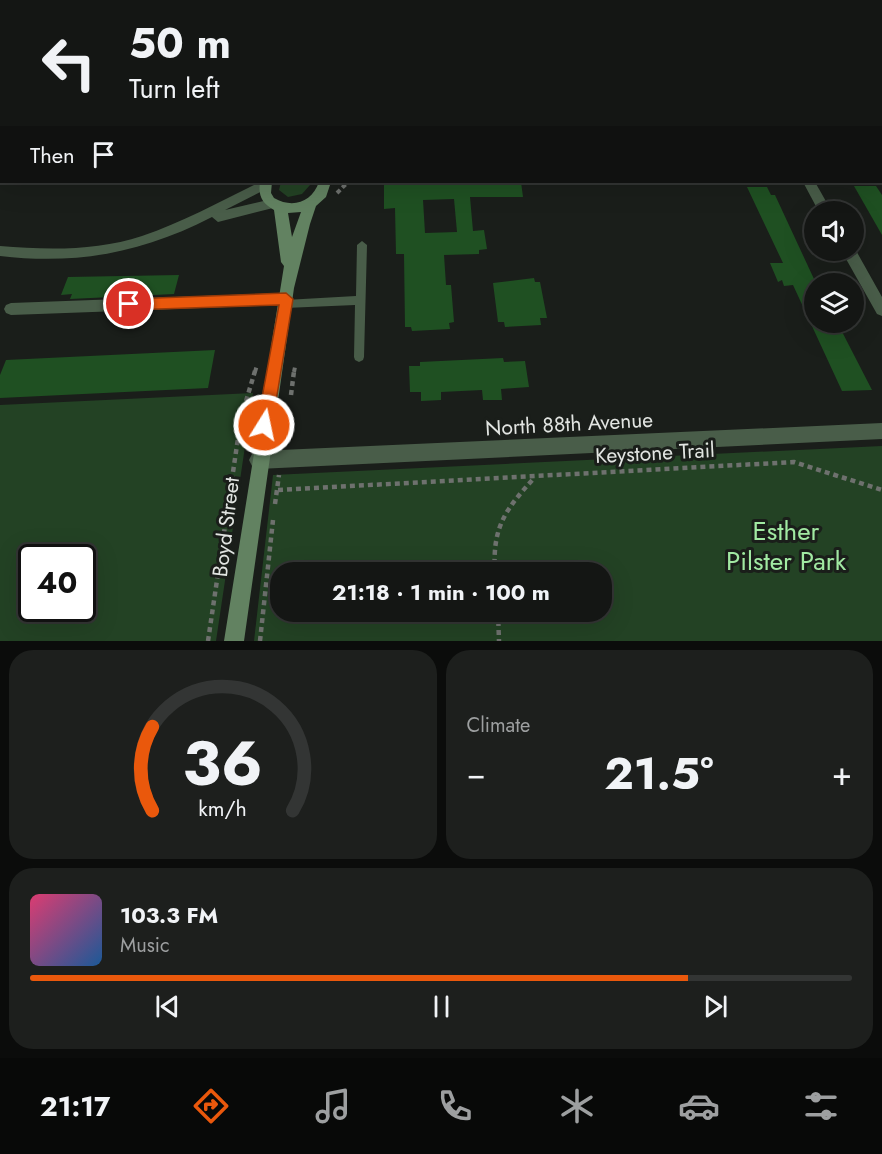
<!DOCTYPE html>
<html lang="en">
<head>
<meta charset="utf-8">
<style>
	body { margin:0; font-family:Jost,sans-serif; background:#1d1f1d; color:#f1f3f6; height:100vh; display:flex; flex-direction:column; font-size:22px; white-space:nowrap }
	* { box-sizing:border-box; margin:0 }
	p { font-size:20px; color:#9d9fa0 }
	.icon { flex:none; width:33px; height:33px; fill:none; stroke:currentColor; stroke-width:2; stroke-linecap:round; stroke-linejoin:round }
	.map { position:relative; height:641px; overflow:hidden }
	.details { display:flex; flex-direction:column; gap:9px; padding:9px; background:#0b0c0b; flex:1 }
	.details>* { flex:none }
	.hud { position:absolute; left:0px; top:0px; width:882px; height:183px; box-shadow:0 6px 24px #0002,0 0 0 2px #333534; background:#141614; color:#f1f3f6; overflow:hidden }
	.buttons { position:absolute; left:804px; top:201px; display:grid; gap:12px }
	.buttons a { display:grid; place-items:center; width:60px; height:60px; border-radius:50%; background:#141614; box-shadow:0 6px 24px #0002,0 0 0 2px #333534; font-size:30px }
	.speed { position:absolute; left:18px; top:544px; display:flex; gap:12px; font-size:30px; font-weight:700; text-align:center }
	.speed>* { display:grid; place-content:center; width:78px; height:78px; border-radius:50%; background:#141614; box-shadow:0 6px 24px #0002,0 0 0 2px #333534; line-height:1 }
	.speed .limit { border:3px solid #111; border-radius:9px; background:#fff; color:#111 }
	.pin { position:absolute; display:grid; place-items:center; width:51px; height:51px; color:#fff; margin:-26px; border:3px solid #fff; border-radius:50%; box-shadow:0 2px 6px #0007 }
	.me { position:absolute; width:66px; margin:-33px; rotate:10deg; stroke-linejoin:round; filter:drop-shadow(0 0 4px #0008) }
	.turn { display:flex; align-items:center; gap:21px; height:126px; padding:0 30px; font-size:27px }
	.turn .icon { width:78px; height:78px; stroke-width:2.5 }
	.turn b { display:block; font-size:42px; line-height:51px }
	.then { display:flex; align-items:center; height:57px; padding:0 30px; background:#0003; gap:12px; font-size:22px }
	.big { font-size:45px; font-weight:700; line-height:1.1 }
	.details .card { flex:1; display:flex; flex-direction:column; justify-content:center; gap:9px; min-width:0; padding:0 21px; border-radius:24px; background:#1d1f1d }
	.details .dial { align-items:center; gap:0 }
	.dial svg { height:156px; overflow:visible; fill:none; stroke:#333534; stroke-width:7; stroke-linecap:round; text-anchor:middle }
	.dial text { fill:#f1f3f6; stroke:none }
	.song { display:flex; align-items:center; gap:18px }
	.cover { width:72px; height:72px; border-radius:9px; background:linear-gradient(135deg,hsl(340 70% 55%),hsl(210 70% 35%)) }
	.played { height:6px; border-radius:3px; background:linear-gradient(90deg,#ea580c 80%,#333534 80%) }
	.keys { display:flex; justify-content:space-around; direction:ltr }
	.heat { display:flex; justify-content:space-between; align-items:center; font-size:33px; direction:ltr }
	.details .tiles { flex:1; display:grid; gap:9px; grid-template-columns:1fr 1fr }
	.card:last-child { grid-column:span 2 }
	.trip { position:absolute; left:270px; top:562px; width:342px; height:60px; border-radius:24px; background:#141614; box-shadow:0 6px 24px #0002,0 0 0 2px #333534; font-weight:700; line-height:60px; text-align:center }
	.tabs { display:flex; height:96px; justify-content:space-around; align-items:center; background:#080908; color:#9d9fa0 }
	.tabs .icon { width:42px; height:42px }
	.tabs .current { color:#ea580c }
	.tabs b { font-size:27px; color:#f1f3f6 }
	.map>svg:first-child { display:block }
	.green { fill:#234224; fill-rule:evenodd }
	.building { fill:#1f5022; fill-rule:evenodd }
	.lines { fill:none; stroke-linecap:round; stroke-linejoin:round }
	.path-far1 { stroke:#6e716e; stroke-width:4; stroke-dasharray:4.5 3; stroke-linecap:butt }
	.path { stroke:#6e716e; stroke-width:4.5; stroke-dasharray:5 4; stroke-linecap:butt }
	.lane { fill:#495d49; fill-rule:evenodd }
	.street { fill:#495d49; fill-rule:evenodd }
	.secondary { fill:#628261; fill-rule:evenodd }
	.route { fill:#ea580c; stroke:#983908; stroke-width:1.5 }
	.labels { text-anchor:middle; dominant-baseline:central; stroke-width:6; stroke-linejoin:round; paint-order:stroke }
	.street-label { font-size:21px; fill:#e2e5e2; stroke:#1a1e1a }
	.near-park-label { font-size:26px; fill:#a1e9a2; stroke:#1a1e1a }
</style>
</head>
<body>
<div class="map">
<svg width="882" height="641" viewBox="0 0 882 641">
	<rect width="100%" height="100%" fill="#1a1e1a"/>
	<g class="green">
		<polygon points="281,182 309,182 310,185 302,194 288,197 279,190"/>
		<path d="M253 393 216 641H0V405ZM32 558H82V609H32Z"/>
		<path d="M882 446V641H254L273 475ZM280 573H602V612H280Z"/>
	</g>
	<g class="building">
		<path d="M400 182H521L523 197H470L473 231 484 230 487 249 479 250V254L444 255 446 285H451L454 322 449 323 450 329 412 331 411 327H405L404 254H396L395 208 384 209V184H400ZM454 199 457 232 425 233 423 200Z"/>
		<polygon points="854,186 876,186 882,195 882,235"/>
		<polygon points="747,187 767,187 771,195 775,195 814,279 814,322 837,322 872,390 842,391 793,285 784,286 782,280 778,282 770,263 783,263"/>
		<polygon points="179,275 174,294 70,299 72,294 61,295 68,277"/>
		<polygon points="534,278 535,282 540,282 547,318 540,318 541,325 505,327 504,322 498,322 493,283"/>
		<polygon points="215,350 208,388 0,398 0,375 6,360"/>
		<polygon points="503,358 504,362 525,361 529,387 501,389 502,400 483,400 482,390 441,392 441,400 421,401 421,392 410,392 409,366 420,366 420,362"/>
	</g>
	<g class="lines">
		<g class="path-far1">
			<polyline points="337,193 348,182"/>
			<polyline points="255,372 257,365"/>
			<polyline points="294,372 295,367"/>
		</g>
		<g class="path">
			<polyline points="291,395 294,371"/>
			<polyline points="278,490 794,462 882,490"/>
			<polyline points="275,504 279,475"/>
			<path d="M495 573C492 527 505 510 535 477"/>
			<polyline points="498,612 499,641"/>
			<polyline points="208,641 241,418 255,371"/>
			<polyline points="260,641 273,520"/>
		</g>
		<polygon class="lane" points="362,241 367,245 364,357 363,360 359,362 355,360 354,357 355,305 285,308 281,307 280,304 281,301 285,300 356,296 357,245"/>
		<g class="street">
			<polygon points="543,0 553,0 554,2 544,2"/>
			<polygon points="2,3 2,11 0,11 0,4"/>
			<path d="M260 182H268L270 185 268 188 225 210 272 199 279 204 277 207 218 222 212 217C142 253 77 265 0 256V246C47 250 97 251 142 236 183 222 221 201 260 182Z"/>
			<polygon points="803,182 815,182 832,212 819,212"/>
			<polygon points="854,247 882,297 882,316 877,314 841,250 854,250"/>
			<polygon points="286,293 291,295 293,299 291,303 286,305 11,315 6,313 4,309 6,305 11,303"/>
			<polygon points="882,423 882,439 258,469 252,466 249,460 252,454 258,451"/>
		</g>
		<g class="secondary">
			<rect x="312" y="0" width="10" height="2"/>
			<path d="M260 182H272L271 193 274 198C293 209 312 202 319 182H331L326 197 316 206 310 224 294 288 244 641H224L284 266 281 262 274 210C262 203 258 196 260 182ZM301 212 292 237 288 213Z"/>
		</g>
	</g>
	<polygon class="route" points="286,293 293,299 272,425 270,431 264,433 259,431 257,425 279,305 129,310 122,304 129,299"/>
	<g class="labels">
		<g class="street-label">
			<text transform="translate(569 424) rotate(-3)">North 88th Avenue</text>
			<text transform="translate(655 453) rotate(-3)">Keystone Trail</text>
			<text transform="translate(226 527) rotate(-83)">Boyd Street</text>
		</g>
		<g class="near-park-label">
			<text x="786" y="531">Esther<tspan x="786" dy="30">Pilster Park</tspan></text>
		</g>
	</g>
</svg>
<div class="buttons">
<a><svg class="icon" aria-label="sound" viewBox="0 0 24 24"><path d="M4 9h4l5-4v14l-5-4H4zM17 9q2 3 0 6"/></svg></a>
<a><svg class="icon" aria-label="layers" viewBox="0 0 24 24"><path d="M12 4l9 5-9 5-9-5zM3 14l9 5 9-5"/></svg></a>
</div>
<div class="speed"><div class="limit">40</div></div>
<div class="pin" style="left:129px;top:304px;background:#d93025"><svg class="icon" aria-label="arrive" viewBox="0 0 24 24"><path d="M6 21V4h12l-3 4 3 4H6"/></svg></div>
<svg class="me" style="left:264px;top:425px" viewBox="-20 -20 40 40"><circle r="17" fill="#ea580c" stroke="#fff" stroke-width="3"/><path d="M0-11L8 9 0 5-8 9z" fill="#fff"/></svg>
<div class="trip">21:18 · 1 min · 100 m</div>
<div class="hud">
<div class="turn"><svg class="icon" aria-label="left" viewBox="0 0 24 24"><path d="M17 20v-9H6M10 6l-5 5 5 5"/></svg><div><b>50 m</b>Turn left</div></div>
<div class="then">Then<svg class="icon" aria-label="arrive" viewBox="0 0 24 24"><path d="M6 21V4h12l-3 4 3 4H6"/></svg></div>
</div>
</div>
<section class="details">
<div class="tiles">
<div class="card dial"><svg viewBox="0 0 100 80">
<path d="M14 69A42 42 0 1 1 86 69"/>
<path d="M14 69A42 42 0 0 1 14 26" stroke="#ea580c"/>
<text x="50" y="56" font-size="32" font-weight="700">36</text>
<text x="50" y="72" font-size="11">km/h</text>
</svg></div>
<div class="card"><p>Climate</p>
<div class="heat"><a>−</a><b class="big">21.5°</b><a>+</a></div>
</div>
<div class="card">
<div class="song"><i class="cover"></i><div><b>103.3 FM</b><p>Music</p></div></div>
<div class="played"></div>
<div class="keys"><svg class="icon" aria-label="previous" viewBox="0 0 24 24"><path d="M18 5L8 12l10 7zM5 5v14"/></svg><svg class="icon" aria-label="pause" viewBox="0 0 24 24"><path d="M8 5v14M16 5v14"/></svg><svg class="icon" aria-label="next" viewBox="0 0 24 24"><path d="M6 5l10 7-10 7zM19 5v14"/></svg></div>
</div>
</div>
</section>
<nav class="tabs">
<b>21:17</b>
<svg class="icon current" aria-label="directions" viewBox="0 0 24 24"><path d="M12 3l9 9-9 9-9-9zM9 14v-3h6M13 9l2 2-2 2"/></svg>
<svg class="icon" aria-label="music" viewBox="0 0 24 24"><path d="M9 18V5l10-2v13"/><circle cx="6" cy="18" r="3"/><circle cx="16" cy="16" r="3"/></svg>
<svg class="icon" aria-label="phone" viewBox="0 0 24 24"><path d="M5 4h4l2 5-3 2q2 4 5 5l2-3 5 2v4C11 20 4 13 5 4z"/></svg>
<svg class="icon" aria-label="climate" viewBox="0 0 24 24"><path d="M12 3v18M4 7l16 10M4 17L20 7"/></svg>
<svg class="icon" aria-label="car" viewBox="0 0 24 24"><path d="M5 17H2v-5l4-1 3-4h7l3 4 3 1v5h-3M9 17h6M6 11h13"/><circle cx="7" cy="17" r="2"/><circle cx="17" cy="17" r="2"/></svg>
<svg class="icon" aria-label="filters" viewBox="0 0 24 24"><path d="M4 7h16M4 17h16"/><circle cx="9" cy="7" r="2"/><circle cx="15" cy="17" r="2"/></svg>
</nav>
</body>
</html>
